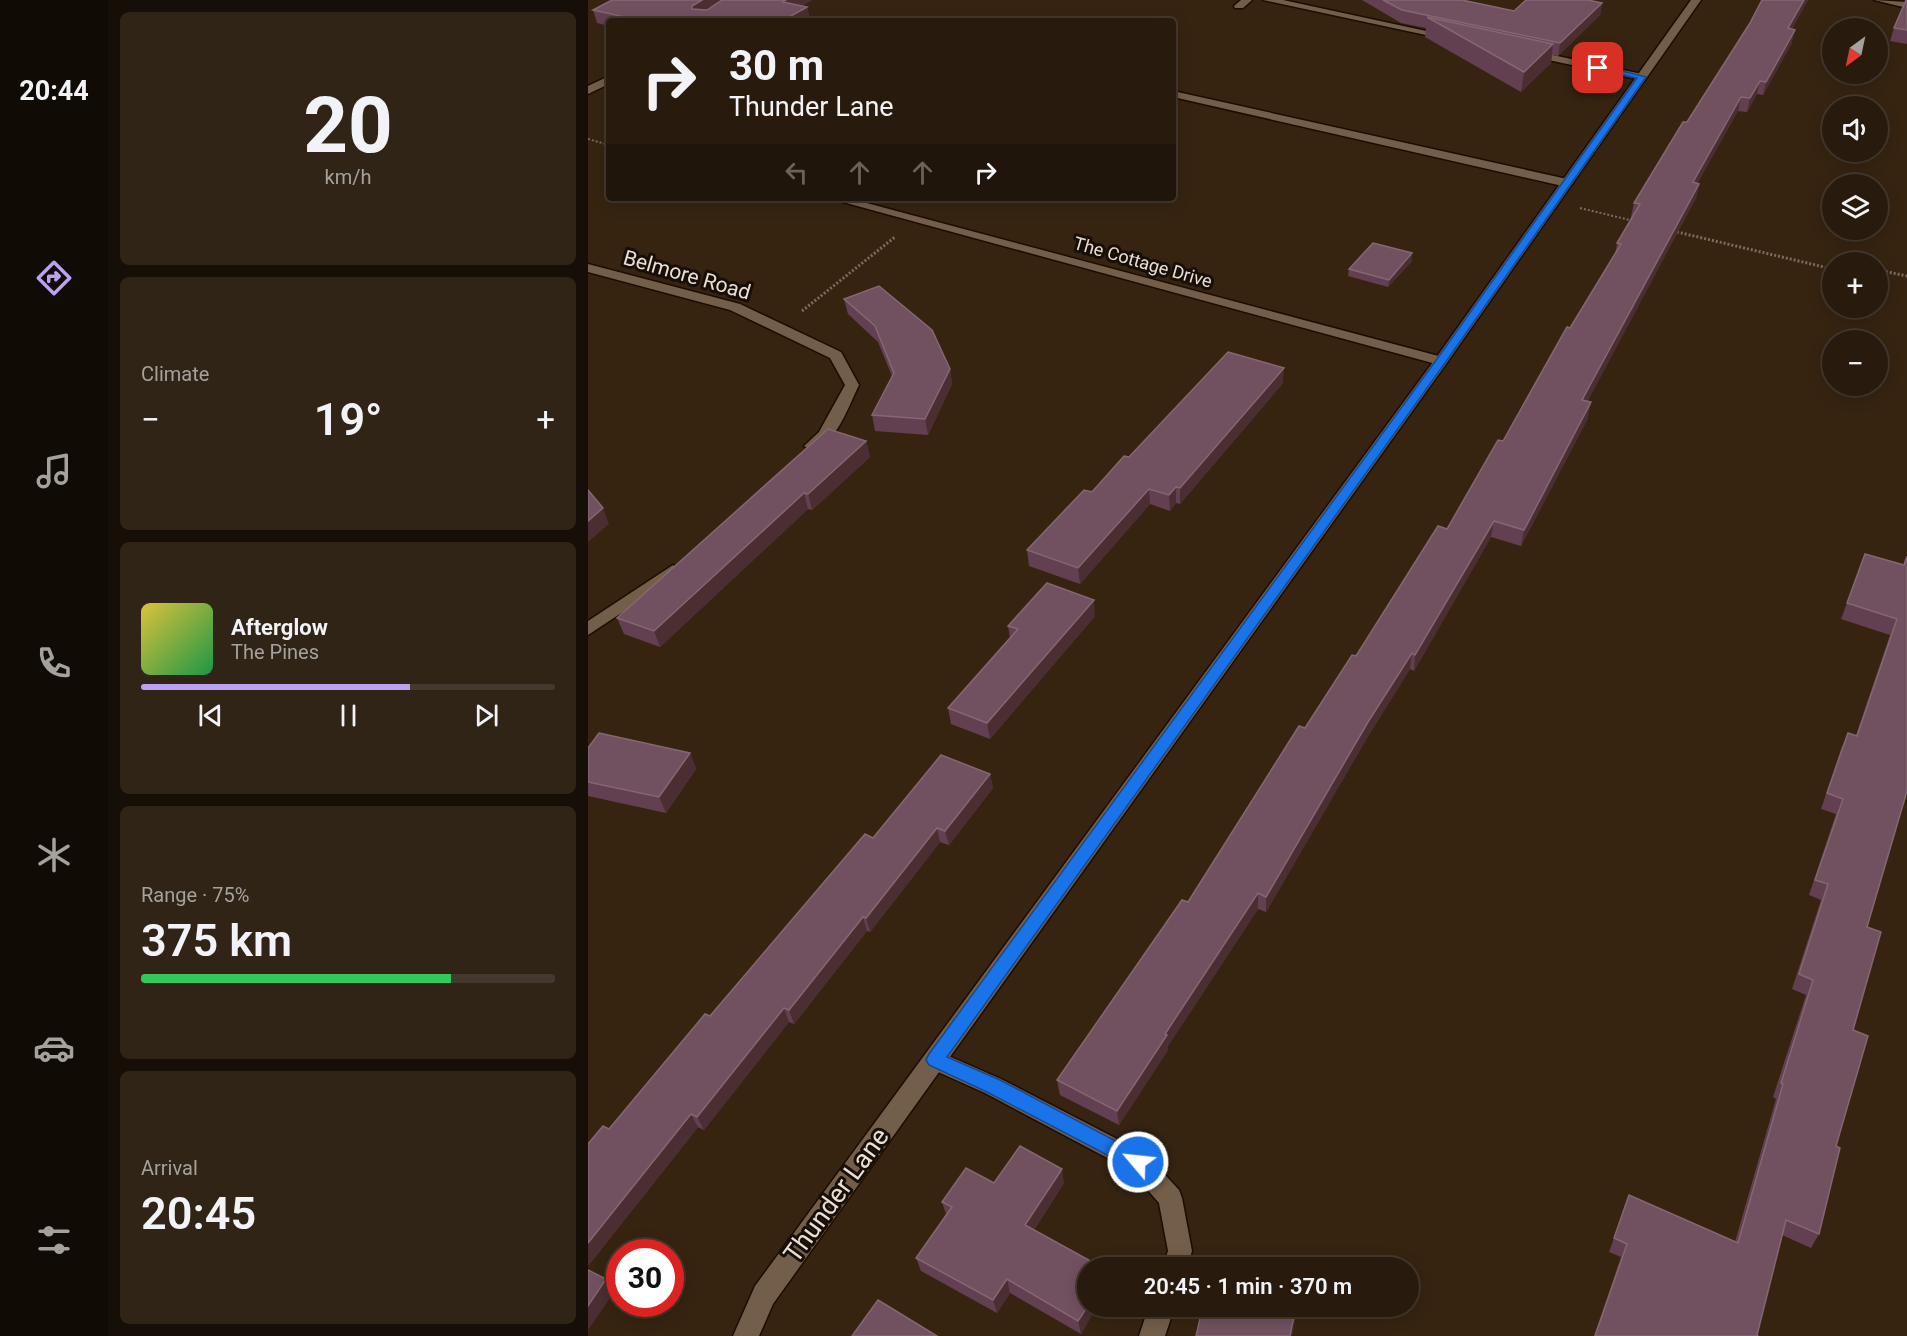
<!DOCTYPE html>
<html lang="en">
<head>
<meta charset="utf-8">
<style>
	body { margin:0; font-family:Roboto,sans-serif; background:#302416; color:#f1f3f6; height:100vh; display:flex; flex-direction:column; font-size:22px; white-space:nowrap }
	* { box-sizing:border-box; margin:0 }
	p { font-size:20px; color:#a5a19d }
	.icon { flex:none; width:33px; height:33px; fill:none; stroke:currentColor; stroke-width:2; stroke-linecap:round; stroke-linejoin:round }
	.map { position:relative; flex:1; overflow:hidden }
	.panel { display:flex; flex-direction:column; gap:12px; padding:12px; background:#160f07; width:480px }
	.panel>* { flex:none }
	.guide { position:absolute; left:18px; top:18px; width:570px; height:183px; border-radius:6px; box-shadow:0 3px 15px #0003,0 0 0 2px #44392e; background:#281b0d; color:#f1f3f6; overflow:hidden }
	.needle { width:39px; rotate:213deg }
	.tools { position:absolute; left:1234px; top:18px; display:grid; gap:12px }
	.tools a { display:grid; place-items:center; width:66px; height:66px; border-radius:50%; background:#281b0d; box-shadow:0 3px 15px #0003,0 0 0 2px #44392e; font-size:30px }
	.speed { position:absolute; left:18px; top:1239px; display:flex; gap:12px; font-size:30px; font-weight:700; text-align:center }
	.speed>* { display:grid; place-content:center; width:78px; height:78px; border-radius:50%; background:#281b0d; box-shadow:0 3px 15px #0003,0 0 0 2px #44392e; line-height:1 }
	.speed .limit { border:9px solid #d22; background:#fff; color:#111 }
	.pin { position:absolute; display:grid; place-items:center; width:51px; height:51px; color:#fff; margin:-26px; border-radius:12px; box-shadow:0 3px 9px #0006 }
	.me { position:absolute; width:66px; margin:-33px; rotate:298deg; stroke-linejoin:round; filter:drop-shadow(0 0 4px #0008) }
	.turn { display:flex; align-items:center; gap:21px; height:126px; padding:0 24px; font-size:27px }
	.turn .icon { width:78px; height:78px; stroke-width:2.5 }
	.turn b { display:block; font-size:42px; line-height:51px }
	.lanes { display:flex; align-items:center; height:57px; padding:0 24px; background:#0003; justify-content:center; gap:30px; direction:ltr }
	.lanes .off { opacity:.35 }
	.big { font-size:45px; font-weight:600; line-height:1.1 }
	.panel .widget { flex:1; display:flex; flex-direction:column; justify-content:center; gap:9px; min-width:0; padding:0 21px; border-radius:9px; background:#302416 }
	.panel .dial { align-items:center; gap:0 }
	.dial b { font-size:78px; line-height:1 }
	.song { display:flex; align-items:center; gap:18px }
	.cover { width:72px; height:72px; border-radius:9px; background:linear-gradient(135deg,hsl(50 70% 55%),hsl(140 70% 35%)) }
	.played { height:6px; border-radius:3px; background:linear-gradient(90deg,#bca0f2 65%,#44392e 65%) }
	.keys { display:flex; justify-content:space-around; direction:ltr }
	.heat { display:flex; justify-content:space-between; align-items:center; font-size:33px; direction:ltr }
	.charge { height:9px; border-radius:4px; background:linear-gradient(90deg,#34c759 75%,#44392e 0) }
	.trip { position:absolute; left:489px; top:1257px; width:342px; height:60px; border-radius:30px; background:#281b0d; box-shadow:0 3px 15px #0003,0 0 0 2px #44392e; font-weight:600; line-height:60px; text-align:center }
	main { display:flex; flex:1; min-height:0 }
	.tabs { display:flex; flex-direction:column; width:108px; justify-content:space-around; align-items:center; background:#100b05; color:#a5a19d }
	.tabs .icon { width:42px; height:42px }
	.tabs .current { color:#bca0f2 }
	.tabs b { font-size:27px; color:#f1f3f6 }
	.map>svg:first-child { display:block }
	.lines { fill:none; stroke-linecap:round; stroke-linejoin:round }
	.lane-casing { stroke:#1d0c00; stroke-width:3 }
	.street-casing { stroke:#1d0c00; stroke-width:3 }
	.secondary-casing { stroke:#1d0c00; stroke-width:3 }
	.path-far1 { stroke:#7d6c5d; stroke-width:2; stroke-dasharray:2 2; stroke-linecap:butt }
	.path { stroke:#7d6c5d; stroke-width:3; stroke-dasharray:2 2; stroke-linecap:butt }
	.lane { fill:#735e4a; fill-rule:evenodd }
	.street { fill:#735e4a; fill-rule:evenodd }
	.secondary { fill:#735e4a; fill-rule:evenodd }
	.wall { fill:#624052 }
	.shaded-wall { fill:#4a2e32 }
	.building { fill:#715160; stroke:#846772; stroke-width:1.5 }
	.route { fill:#1a73e8; stroke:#114b97; stroke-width:1.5 }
	.labels { text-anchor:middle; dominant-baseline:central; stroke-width:6; stroke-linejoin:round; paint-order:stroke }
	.far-street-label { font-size:18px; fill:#ebded3; stroke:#170f07 }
	.street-label { font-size:21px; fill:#ebded3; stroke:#170f07 }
	.near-street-label { font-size:26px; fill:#ebded3; stroke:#170f07 }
</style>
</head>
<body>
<main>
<nav class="tabs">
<b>20:44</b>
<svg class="icon current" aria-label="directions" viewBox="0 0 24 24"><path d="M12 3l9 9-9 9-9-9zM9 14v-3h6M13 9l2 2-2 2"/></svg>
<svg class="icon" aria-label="music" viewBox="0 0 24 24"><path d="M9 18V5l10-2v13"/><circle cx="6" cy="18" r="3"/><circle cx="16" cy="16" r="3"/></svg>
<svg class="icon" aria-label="phone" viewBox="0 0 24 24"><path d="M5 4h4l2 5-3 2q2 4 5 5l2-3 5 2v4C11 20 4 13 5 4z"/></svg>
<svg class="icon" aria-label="climate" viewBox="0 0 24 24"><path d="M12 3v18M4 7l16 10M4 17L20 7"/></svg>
<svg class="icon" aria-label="car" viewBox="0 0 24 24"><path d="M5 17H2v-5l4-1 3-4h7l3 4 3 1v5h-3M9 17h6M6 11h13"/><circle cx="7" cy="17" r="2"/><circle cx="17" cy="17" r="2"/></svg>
<svg class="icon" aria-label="filters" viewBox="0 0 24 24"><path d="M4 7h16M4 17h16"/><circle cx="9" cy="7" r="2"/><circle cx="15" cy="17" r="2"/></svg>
</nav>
<section class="panel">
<div class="widget dial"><b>20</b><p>km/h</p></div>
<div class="widget"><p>Climate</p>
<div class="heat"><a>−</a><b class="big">19°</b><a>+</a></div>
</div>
<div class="widget">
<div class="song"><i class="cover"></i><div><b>Afterglow</b><p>The Pines</p></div></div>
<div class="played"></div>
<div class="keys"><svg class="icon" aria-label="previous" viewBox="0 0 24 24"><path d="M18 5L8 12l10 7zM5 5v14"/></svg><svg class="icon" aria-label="pause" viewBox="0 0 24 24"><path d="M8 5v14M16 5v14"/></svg><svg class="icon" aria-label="next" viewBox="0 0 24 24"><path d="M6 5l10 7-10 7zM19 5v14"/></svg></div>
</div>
<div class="widget"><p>Range · 75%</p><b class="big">375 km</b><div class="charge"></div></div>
<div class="widget"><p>Arrival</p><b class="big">20:45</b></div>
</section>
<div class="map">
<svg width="1319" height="1336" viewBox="0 0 1319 1336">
	<rect width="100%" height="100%" fill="#362411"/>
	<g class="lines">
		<g class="lane-casing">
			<g id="lane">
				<polygon points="653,0 664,0 655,8 647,8 646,6"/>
				<polygon points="585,91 979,179 985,183 979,187 585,97"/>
			</g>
		</g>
		<g class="street-casing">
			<g id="street">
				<polygon points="675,0 695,0 866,37 861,40"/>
				<polygon points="1286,0 1319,2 1319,8"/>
				<polygon points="941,50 1054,74 1059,77 1054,80 937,55 937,51"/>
				<polygon points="21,76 21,84 0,94 0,86"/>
				<polygon points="240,198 260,198 858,358 860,361 853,365 848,364"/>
				<path d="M0 264 152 304 253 352 271 385C261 405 248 445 224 451L216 446 231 432 257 385 242 358 142 310 0 272Z"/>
				<polygon points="85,565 93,571 91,575 0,635 0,621"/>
				<polygon points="347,1050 413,1079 558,1154 591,1190 594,1198 604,1251 599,1268 574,1268 580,1251 571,1203 542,1170 397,1093 339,1067 336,1060 339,1053"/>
				<polygon points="561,1306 587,1306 577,1336 551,1336"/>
			</g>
		</g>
		<g class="secondary-casing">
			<polygon id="secondary" points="1103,0 1113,0 858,364 185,1304 171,1336 145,1336 167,1286 848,358"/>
		</g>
		<g class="path-far1">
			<polyline points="0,139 21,145"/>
			<polyline points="992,208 1046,221"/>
		</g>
		<g class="path">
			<polyline points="1085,231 1240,268 1245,263"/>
			<polyline points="1246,262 1256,262"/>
			<polyline points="1290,270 1319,276"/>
			<polyline points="214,311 307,237"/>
		</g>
		<use href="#lane" class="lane"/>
		<use href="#street" class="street"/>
		<use href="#secondary" class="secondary"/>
	</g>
	<g class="wall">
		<polygon points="24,0 224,0 214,6 219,7 222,20 220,21 21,21 21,26 9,23 5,10"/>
		<polygon points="774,0 874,0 926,11 1014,3 1012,15 970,56 964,55 963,63 933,92 837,37 838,28 813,23"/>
		<polygon points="1174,0 1220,0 1204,29 1204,43 1175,95 1169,94 1159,112 1150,111 1109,183 1111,184 1108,198 999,401 1000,418 933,546 903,537 826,671 822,669 779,738 678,912 670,909 580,1046 580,1050 531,1125 472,1095 469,1080 600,902 717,728 859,529 915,441 982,328 1027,255 1029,243 1044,218 1043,217 1046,203 1099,122 1162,23"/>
		<polygon points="1319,0 1319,44 1302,41 1306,28"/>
		<polygon points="824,253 824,261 800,287 760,276 761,269"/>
		<polygon points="256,299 362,369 364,384 340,435 287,431 284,415 304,376 290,342 260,314"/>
		<polygon points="695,383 592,504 588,503 582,511 562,504 492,584 441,566 439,550 541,457"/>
		<polygon points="278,441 282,457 224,510 220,509 72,647 36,634 29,618"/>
		<polygon points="1277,554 1315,565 1279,927 1265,1030 1248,1146 1231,1234 1223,1248 1194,1235 1169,1335 1170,1336 1006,1336 1033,1257 1021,1252 1041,1195 1147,1242 1188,1099 1185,1097 1218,995 1204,989 1233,900 1221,895 1248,814 1233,809 1253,749 1260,733 1268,735 1302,635 1253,619"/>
		<polygon points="507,616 402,739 363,724 360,708 422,638 420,626"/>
		<polygon points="0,748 102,753 108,769 78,813 0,796"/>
		<polygon points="402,774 405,788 361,845 352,842 282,932 279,931 206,1024 201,1022 116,1130 110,1127 0,1266 0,1144 21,1129 122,1016 285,838"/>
		<polygon points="406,1183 476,1183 446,1230 500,1306 509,1306 493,1334 422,1293 409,1313 333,1271 328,1258 358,1214 354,1202"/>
	</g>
	<g class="shaded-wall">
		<polygon points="114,0 138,0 108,19 104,9 104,6"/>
		<polygon points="198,0 224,0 198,15 195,2"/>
		<polygon points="1216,0 1220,0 1197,42 1200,28"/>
		<polygon points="1014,3 1012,15 970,56 972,43"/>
		<polygon points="219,7 222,20 220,21 194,21"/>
		<polygon points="1207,30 1204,43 1175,95 1178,82"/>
		<polygon points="965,44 963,63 933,92 936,72"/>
		<polygon points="1172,81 1169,94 1159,112 1162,98"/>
		<polygon points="1153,97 1150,111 1102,197 1105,182"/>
		<polygon points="1111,184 1108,198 992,416 994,400"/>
		<polygon points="824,253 824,261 800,287 801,280"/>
		<polygon points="696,368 695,383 592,504 592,488"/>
		<polygon points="362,369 364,384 340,435 337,419"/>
		<polygon points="1003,402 1000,418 933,546 936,530"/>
		<polygon points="278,441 282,457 224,510 220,494"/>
		<polygon points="588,487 588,503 582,511 581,495"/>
		<polygon points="561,489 562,504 492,584 490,568"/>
		<polygon points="216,493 220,509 72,647 66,631"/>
		<polygon points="15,508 21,524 0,542 0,521"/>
		<polygon points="906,521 903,537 826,671 827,655"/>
		<polygon points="506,600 507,616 402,739 399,723"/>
		<polygon points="824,653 822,669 779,738 678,912 678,897 780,722"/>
		<polygon points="102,753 108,769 78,813 71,797"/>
		<polygon points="402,774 405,788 361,845 357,831"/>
		<polygon points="349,828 352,842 282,932 278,918"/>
		<polygon points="670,893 670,909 580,1046 580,1050 531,1125 529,1111 577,1034"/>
		<polygon points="275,917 279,931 206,1024 201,1010"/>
		<polygon points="196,1008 201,1022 116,1130 109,1117"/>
		<polygon points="103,1114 110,1127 0,1266 0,1243"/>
		<polygon points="474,1169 476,1183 440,1239 437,1225"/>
		<polygon points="18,1279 27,1291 0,1330 0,1306"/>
		<polygon points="419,1279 422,1293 409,1313 405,1300"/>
		<polygon points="500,1306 509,1306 493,1334 490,1321"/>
		<polygon points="708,1306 710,1306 704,1336 702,1336"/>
	</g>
	<g class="building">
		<polygon points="24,0 114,0 104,6 104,9 119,10 134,0 198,0 195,2 219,7 194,21 55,21 5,10"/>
		<polygon points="795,0 874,0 926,11 938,0 1000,0 1014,3 972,43 814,10"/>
		<polygon points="1174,0 1216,0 1200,28 1207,30 1178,82 1172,81 1162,98 1153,97 1105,182 1111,184 994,400 1003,402 936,530 906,521 827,655 824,653 780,722 678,897 670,893 577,1034 579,1035 529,1111 469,1080 594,900 600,902 711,726 717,728 764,655 768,656 850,526 859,529 910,440 915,441 979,327 982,328 1033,244 1029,243 1052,204 1046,203 1095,122 1099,122 1162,23"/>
		<polygon points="1318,0 1319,0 1319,30 1306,28"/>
		<polygon points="839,17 965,44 936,72"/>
		<polygon points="785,243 824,253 801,280 761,269"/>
		<polygon points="291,286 344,330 362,369 337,419 284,415 306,373 287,326 256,299"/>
		<polygon points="640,352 696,368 592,488 588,487 581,495 561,489 490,568 439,550 496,490 504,492 536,456 541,457"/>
		<polygon points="240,429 278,441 220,494 216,493 66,631 29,618"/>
		<polygon points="0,490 15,508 0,521"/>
		<polygon points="1277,554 1316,565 1319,556 1319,791 1279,927 1293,932 1265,1030 1280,1036 1248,1146 1252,1148 1231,1234 1198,1220 1169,1335 1170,1336 1007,1336 1039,1244 1026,1238 1041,1195 1150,1243 1195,1084 1193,1083 1225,980 1211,974 1240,884 1227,880 1255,799 1239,793 1260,733 1269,736 1309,619 1259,603"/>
		<polygon points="459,583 506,600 399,723 360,708 430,629 420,626"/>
		<polygon points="11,733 102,753 71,797 0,782 0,748"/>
		<polygon points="353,755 402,774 357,831 349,828 278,918 275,917 201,1010 196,1008 109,1117 103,1114 0,1243 0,1144 15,1126 21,1129 117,1014 122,1016 277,834 285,838"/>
		<polygon points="432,1146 474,1169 437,1225 515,1268 500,1268 500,1306 490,1321 419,1279 405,1300 328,1258 364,1207 354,1202 378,1168 406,1183"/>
		<polygon points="0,1270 18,1279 0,1306"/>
		<polygon points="290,1300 349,1336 264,1336"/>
		<polygon points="615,1306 708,1306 702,1336 608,1336"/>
	</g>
	<polygon class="route" points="1010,65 1058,77 857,363 359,1057 412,1080 556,1156 559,1162 556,1168 550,1170 544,1168 399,1092 341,1065 338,1060 341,1054 849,359 1049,78 1007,69"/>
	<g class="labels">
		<g class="far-street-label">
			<text transform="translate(555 262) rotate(16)">The Cottage Drive</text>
		</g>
		<g class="street-label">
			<text transform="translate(99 275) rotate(16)">Belmore Road</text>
		</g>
		<g class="near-street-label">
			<text transform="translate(248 1195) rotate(-54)">Thunder Lane</text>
		</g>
	</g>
</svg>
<div class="tools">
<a><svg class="needle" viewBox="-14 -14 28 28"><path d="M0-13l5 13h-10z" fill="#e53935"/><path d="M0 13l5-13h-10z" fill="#a5a19d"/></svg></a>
<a><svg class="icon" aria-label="sound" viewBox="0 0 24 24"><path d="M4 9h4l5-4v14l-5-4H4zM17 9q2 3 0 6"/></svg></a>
<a><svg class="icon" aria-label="layers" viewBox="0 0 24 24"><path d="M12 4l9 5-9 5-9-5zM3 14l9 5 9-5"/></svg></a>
<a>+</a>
<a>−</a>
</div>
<div class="speed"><div class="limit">30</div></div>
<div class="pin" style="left:1010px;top:68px;background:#d93025"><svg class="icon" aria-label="arrive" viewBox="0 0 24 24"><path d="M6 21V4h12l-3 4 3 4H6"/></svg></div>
<svg class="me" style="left:550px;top:1162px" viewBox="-20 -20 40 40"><circle r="17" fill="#1a73e8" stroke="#fff" stroke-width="3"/><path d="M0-11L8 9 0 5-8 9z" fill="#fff"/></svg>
<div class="trip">20:45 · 1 min · 370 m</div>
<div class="guide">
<div class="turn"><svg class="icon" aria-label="right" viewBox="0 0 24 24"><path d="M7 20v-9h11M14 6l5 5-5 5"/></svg><div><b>30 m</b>Thunder Lane</div></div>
<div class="lanes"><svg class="icon off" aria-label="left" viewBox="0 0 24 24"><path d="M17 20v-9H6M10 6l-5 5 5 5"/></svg><svg class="icon off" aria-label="ahead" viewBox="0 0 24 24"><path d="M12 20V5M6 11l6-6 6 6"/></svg><svg class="icon off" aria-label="ahead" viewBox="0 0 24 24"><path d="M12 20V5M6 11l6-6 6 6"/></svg><svg class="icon" aria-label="right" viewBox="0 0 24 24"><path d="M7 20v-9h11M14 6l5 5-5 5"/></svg></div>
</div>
</div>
</main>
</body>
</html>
